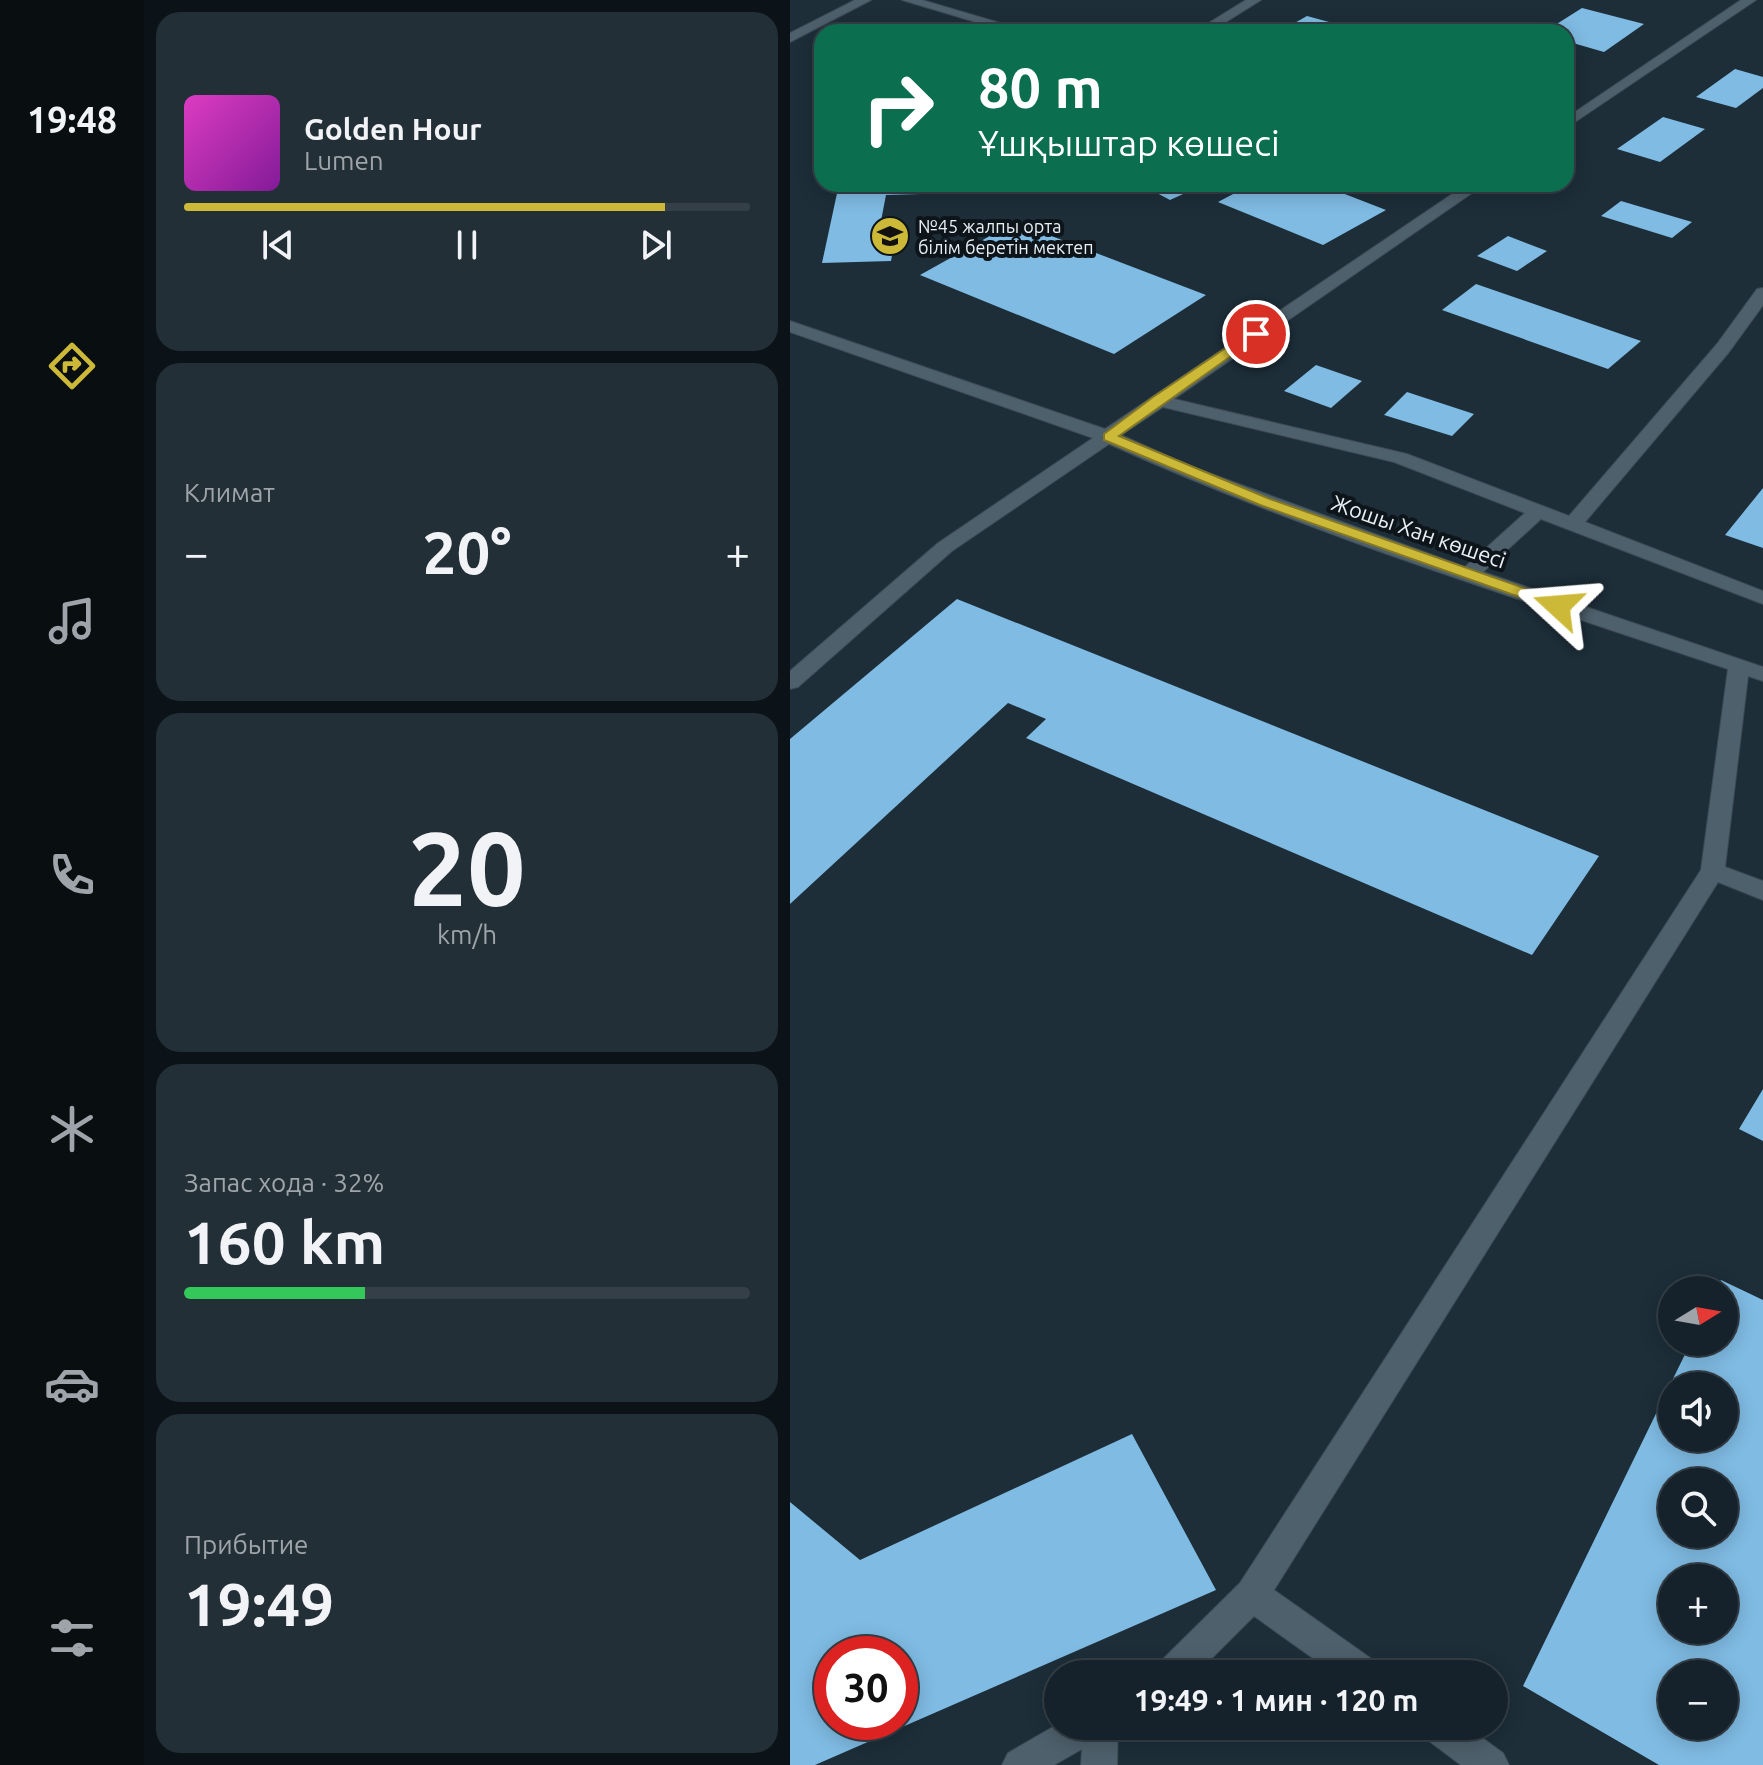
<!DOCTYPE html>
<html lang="ru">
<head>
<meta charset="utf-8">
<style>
	body { margin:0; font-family:Ubuntu,sans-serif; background:#232f37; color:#f1f3f6; height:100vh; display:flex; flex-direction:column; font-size:30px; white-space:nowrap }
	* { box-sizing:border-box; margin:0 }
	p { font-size:26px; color:#9ea4a9 }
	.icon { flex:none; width:44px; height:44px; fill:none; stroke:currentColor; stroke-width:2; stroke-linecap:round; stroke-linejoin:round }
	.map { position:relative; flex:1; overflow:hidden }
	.side { display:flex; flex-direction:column; gap:12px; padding:12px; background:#0c1318; width:646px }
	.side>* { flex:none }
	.top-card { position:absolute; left:24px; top:24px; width:760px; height:168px; border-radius:24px; box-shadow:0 4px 20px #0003,0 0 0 2px #353f47; background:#0b6e4f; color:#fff; overflow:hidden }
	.needle { width:52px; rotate:79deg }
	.buttons { position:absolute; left:868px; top:1276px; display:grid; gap:16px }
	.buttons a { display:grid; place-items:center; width:80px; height:80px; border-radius:50%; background:#16222b; box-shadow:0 4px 20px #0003,0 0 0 2px #353f47; font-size:40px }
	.speed { position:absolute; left:24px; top:1636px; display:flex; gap:16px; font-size:40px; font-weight:700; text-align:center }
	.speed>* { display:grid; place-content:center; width:104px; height:104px; border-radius:50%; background:#16222b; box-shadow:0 4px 20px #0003,0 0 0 2px #353f47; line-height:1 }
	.speed .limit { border:12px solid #d22; background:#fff; color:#111 }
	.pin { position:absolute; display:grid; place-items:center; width:68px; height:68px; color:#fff; margin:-34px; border:4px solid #fff; border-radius:50%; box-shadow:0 2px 8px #0007 }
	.me { position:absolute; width:88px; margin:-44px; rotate:289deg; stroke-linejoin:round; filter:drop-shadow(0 0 6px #0008) }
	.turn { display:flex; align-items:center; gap:28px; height:168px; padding:0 32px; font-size:36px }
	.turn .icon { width:104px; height:104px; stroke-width:2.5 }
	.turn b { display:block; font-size:56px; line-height:68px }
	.big { font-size:60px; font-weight:700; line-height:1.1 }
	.side .tile { flex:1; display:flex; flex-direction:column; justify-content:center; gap:12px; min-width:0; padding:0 28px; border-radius:24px; background:#232f37 }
	.side .dial { align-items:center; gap:0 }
	.dial b { font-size:104px; line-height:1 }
	.song { display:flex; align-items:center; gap:24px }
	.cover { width:96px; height:96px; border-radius:12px; background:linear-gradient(135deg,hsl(310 70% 55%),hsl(290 70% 35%)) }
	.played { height:8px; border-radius:4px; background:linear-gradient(90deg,#ccb938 85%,#353f47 85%) }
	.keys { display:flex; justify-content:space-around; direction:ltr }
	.heat { display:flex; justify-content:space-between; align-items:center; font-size:44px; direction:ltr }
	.charge { height:12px; border-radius:6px; background:linear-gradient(90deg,#34c759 32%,#353f47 0) }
	.trip { position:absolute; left:254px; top:1660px; width:464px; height:80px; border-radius:40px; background:#16222b; box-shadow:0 4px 20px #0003,0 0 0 2px #353f47; font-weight:700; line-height:80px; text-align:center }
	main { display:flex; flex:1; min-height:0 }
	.tabs { display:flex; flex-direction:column; width:144px; justify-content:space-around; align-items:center; background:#090e11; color:#9ea4a9 }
	.tabs .icon { width:56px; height:56px }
	.tabs .selected { color:#ccb938 }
	.tabs b { font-size:36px; color:#f1f3f6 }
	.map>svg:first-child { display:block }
	.building { fill:#7fbbe3; fill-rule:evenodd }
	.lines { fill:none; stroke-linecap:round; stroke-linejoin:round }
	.minor-casing { stroke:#3c4a54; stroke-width:2 }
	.minor { fill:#4e606c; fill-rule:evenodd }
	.route { fill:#ccb938; stroke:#857824; stroke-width:2 }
	.labels { text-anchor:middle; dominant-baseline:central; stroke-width:8; stroke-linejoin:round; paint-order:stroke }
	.far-poi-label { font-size:18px; fill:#e6f0f7; stroke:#0e151a; text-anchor:start }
	.street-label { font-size:22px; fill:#e6f0f7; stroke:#0e151a }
</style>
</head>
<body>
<main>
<nav class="tabs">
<b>19:48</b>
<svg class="icon selected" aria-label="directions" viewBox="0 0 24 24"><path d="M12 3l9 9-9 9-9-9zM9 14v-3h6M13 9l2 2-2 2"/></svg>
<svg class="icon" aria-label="music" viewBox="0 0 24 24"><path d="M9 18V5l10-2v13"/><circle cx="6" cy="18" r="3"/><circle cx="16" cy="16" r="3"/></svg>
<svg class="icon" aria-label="phone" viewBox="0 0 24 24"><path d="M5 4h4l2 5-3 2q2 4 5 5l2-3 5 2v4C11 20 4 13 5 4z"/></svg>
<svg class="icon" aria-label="climate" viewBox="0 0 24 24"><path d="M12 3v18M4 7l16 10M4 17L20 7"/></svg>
<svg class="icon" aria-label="car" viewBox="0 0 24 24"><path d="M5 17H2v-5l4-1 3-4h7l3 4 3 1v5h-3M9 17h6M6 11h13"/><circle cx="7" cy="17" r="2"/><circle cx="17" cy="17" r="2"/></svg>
<svg class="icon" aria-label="filters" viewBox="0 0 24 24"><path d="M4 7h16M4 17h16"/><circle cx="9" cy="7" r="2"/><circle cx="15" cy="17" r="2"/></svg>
</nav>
<section class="side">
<div class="tile">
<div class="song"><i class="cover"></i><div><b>Golden Hour</b><p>Lumen</p></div></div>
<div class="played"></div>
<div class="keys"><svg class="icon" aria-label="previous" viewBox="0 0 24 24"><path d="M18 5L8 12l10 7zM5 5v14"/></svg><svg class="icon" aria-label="pause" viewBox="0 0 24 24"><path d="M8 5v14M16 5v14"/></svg><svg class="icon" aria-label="next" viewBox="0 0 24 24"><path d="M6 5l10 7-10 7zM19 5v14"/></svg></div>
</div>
<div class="tile"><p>Климат</p>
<div class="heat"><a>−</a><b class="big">20°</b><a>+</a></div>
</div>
<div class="tile dial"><b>20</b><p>km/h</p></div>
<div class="tile"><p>Запас хода · 32%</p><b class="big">160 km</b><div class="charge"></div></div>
<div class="tile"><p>Прибытие</p><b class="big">19:49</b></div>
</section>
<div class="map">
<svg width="973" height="1765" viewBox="0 0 973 1765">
	<rect width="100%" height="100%" fill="#1d2e39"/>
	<g class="building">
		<polygon points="792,8 854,24 814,52 776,41 776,32 754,32"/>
		<polygon points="517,16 550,25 538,32 494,29"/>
		<polygon points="945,69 973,77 973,88 946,108 906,97"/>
		<polygon points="873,117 915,129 870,162 827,149"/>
		<polygon points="49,184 233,184 233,191 96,195 90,226 107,226 101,261 32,263"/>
		<polygon points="350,184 389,184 402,190 380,200"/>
		<polygon points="462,184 529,184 596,210 533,245 428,202"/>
		<polygon points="831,201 902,222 882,238 811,216"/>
		<polygon points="225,222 416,295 324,354 130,275"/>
		<polygon points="718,236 757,251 727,271 687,256"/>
		<polygon points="686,284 851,341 818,369 652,310"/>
		<polygon points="526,365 572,381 541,408 494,391"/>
		<polygon points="617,392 684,414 662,436 594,415"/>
		<polygon points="973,488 973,548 935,535"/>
		<polygon points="167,599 809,856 742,955 236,738 256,719 218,703 0,904 0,739"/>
		<polygon points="973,1089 973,1141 949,1129"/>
		<path d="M931 1280 973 1300V1765H869L733 1686 901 1342H934V1290H926ZM882 1386H934V1438H882ZM882 1482H934V1534H882ZM882 1578H934V1630H882ZM882 1674H934V1726H882Z"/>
		<path d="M342 1434 426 1590 25 1765H0V1502L70 1560ZM42 1654H110V1722H42Z"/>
	</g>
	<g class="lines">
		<g class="minor-casing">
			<g id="minor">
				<polygon points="65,0 81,0 0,42 0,33"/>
				<polygon points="112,0 132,0 241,32 219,32"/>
				<polygon points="456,0 471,0 420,32 404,32"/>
				<polygon points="951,0 966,0 776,128 776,118"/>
				<path d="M677 184H695L384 399 617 454 779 516 927 344 967 289 973 288V305L939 352 795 522 973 591V604L751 519 693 572 973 667V681L958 676 935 867 973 881V900L928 882 484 1590 586 1662 591 1674H545L464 1616 406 1674H365L370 1662 450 1583 911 870 938 669C730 599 519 534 319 444L162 551 8 687 0 689V671L148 543 303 438 0 332V321L315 429ZM373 407 604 462 735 513 675 567 397 465 331 435Z"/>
				<polygon points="268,1724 328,1726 327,1765 291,1765 292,1749 264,1765 212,1765 218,1753"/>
				<polygon points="630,1726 676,1726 713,1753 719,1765 671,1765 635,1738"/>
			</g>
		</g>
		<use href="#minor" class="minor"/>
	</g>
	<polygon class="route" points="461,331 472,334 329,436 480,499 774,602 774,609 763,609 470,505 314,440 314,434 363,397"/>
	<defs>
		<g id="school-disc" transform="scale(2)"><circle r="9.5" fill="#ccb938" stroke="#0e151a"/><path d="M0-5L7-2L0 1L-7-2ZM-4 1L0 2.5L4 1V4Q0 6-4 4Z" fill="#111"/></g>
	</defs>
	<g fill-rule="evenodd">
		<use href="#school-disc" x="100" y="236"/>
	</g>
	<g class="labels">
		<g class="far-poi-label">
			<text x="128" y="226">№45 жалпы орта<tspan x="128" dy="21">білім беретін мектеп</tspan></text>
		</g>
		<g class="street-label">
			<text transform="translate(629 531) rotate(19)">Жошы Хан көшесі</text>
		</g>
	</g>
</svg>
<div class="buttons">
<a><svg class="needle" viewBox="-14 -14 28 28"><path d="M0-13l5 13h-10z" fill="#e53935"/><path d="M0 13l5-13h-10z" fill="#9ea4a9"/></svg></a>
<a><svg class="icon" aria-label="sound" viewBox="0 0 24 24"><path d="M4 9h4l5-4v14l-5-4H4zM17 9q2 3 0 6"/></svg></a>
<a><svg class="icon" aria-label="search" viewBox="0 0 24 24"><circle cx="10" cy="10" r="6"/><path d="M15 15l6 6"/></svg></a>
<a>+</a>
<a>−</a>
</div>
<div class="speed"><div class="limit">30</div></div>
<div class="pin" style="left:466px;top:334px;background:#d93025"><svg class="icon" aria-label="arrive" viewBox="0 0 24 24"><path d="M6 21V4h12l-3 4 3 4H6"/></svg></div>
<svg class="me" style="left:768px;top:606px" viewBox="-20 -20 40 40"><path d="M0-17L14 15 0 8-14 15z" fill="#ccb938" stroke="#fff" stroke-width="4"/></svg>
<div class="trip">19:49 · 1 мин · 120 m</div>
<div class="top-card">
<div class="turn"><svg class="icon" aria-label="right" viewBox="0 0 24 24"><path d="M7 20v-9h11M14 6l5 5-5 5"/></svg><div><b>80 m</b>Ұшқыштар көшесі</div></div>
</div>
</div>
</main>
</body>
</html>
